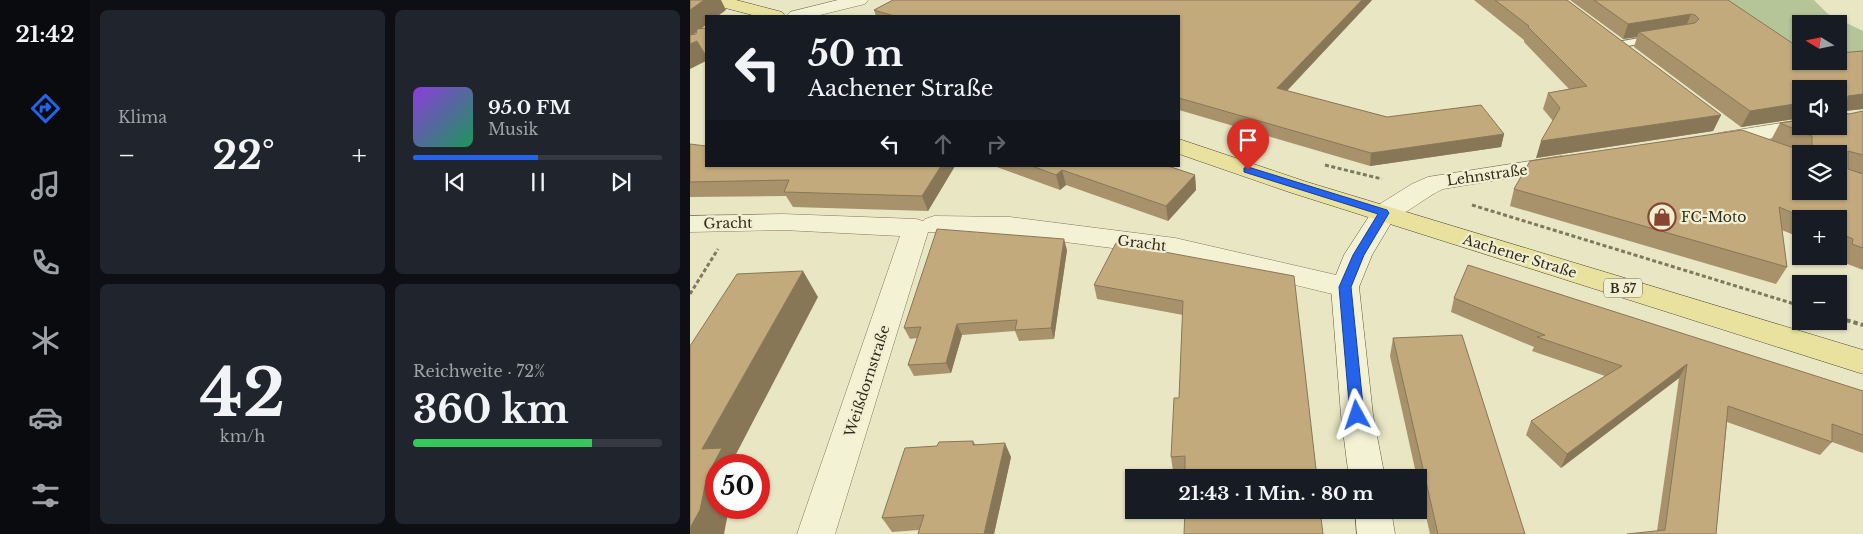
<!DOCTYPE html>
<html lang="de">
<head>
<meta charset="utf-8">
<style>
	body { margin:0; font-family:"Libre Baskerville",serif; background:#20242c; color:#f1f3f6; height:100vh; display:flex; flex-direction:column; font-size:19px; white-space:nowrap }
	* { box-sizing:border-box; margin:0 }
	p { font-size:16px; color:#9ea1a6 }
	.icon { flex:none; width:28px; height:28px; fill:none; stroke:currentColor; stroke-width:2; stroke-linecap:round; stroke-linejoin:round }
	.map { position:relative; flex:1; overflow:hidden }
	.side { display:flex; flex-direction:column; gap:10px; padding:10px; background:#0d0f14; width:600px }
	.side>* { flex:none }
	.hud { position:absolute; left:15px; top:15px; width:475px; height:152px; border-radius:0px; box-shadow:0 1px 4px #0004; background:#171b24; color:#f1f3f6; overflow:hidden }
	.needle { width:32px; rotate:280deg }
	.tools { position:absolute; left:1102px; top:15px; display:grid; gap:10px }
	.tools a { display:grid; place-items:center; width:55px; height:55px; border-radius:0px; background:#171b24; box-shadow:0 1px 4px #0004; font-size:25px }
	.speed { position:absolute; left:15px; top:454px; display:flex; gap:10px; font-size:25px; font-weight:700; text-align:center }
	.speed>* { display:grid; place-content:center; width:65px; height:65px; border-radius:50%; background:#171b24; box-shadow:0 1px 4px #0004; line-height:1 }
	.speed .limit { border:8px solid #d22; background:#fff; color:#111 }
	.pin { position:absolute; display:grid; place-items:center; width:42px; height:42px; color:#fff; margin:-51px -21px; border-radius:50% 50% 50% 0; rotate:-45deg; box-shadow:0 0 5px #0007 }
	.pin .icon { rotate:45deg }
	.me { position:absolute; width:55px; margin:-28px; rotate:355deg; stroke-linejoin:round; filter:drop-shadow(0 0 4px #0008) }
	.turn { display:flex; align-items:center; gap:18px; height:105px; padding:0 20px; font-size:22px }
	.turn .icon { width:65px; height:65px; stroke-width:2.5 }
	.turn b { display:block; font-size:35px; line-height:42px }
	.lanes { display:flex; align-items:center; height:48px; padding:0 20px; background:#0003; justify-content:center; gap:25px; direction:ltr }
	.lanes .off { opacity:.35 }
	.big { font-size:38px; font-weight:700; line-height:1.1 }
	.side .tile { flex:1; display:flex; flex-direction:column; justify-content:center; gap:8px; min-width:0; padding:0 18px; border-radius:8px; background:#20242c }
	.side .dial { align-items:center; gap:0 }
	.dial b { font-size:65px; line-height:1 }
	.song { display:flex; align-items:center; gap:15px }
	.cover { width:60px; height:60px; border-radius:8px; background:linear-gradient(135deg,hsl(270 70% 55%),hsl(150 70% 35%)) }
	.played { height:5px; border-radius:2px; background:linear-gradient(90deg,#2563eb 50%,#363941 50%) }
	.keys { display:flex; justify-content:space-around; direction:ltr }
	.heat { display:flex; justify-content:space-between; align-items:center; font-size:28px; direction:ltr }
	.charge { height:8px; border-radius:4px; background:linear-gradient(90deg,#34c759 72%,#363941 0) }
	.side .tiles { flex:1; display:grid; gap:10px; grid-template-columns:repeat(2,1fr) }
	.trip { position:absolute; left:435px; top:469px; width:302px; height:50px; border-radius:0px; background:#171b24; box-shadow:0 1px 4px #0004; font-weight:700; line-height:50px; text-align:center }
	main { display:flex; flex:1; min-height:0 }
	.menu { display:flex; flex-direction:column; width:90px; justify-content:space-around; align-items:center; background:#090b0e; color:#9ea1a6 }
	.menu .icon { width:35px; height:35px }
	.menu .active { color:#2563eb }
	.menu b { font-size:22px; color:#f1f3f6 }
	.map>svg:first-child { display:block }
	.green { fill:#b5c598 }
	.lines { fill:none; stroke-linecap:round; stroke-linejoin:round }
	.lane-casing { stroke:#80785c; stroke-width:2 }
	.street-casing { stroke:#80785c; stroke-width:1 }
	.secondary-casing { stroke:#62593f; stroke-width:1 }
	.primary-casing { stroke:#4f452f; stroke-width:1 }
	.path-far1 { stroke:#80785c; stroke-width:3; stroke-dasharray:4 2.5; stroke-linecap:butt }
	.path { stroke:#80785c; stroke-width:4; stroke-dasharray:4.5 3; stroke-linecap:butt }
	.lane { fill:#f4f2d5; fill-rule:evenodd }
	.street { fill:#f4f2d5; fill-rule:evenodd }
	.secondary { fill:#f4f2d5; fill-rule:evenodd }
	.primary { fill:#e8e29e; fill-rule:evenodd }
	.wall { fill:#a8926b }
	.shaded-wall { fill:#887757 }
	.building { fill:#c3aa7c; stroke:#887757 }
	.route { fill:#2563eb; stroke:#184099 }
	.labels { text-anchor:middle; dominant-baseline:central; stroke-width:4.5; stroke-linejoin:round; paint-order:stroke }
	.shield { fill:#f1efd1; stroke:#6b6654; stroke-width:1 }
	.shield-label { font-size:12px; font-weight:bold; fill:#322c1e }
	.street-label { font-size:14px; fill:#322c1e; stroke:#f1efd1 }
	.poi-label { font-size:14px; fill:#322c1e; stroke:#f1efd1; text-anchor:start }
</style>
</head>
<body>
<main>
<nav class="menu">
<b>21:42</b>
<svg class="icon active" aria-label="directions" viewBox="0 0 24 24"><path d="M12 3l9 9-9 9-9-9zM9 14v-3h6M13 9l2 2-2 2"/></svg>
<svg class="icon" aria-label="music" viewBox="0 0 24 24"><path d="M9 18V5l10-2v13"/><circle cx="6" cy="18" r="3"/><circle cx="16" cy="16" r="3"/></svg>
<svg class="icon" aria-label="phone" viewBox="0 0 24 24"><path d="M5 4h4l2 5-3 2q2 4 5 5l2-3 5 2v4C11 20 4 13 5 4z"/></svg>
<svg class="icon" aria-label="climate" viewBox="0 0 24 24"><path d="M12 3v18M4 7l16 10M4 17L20 7"/></svg>
<svg class="icon" aria-label="car" viewBox="0 0 24 24"><path d="M5 17H2v-5l4-1 3-4h7l3 4 3 1v5h-3M9 17h6M6 11h13"/><circle cx="7" cy="17" r="2"/><circle cx="17" cy="17" r="2"/></svg>
<svg class="icon" aria-label="filters" viewBox="0 0 24 24"><path d="M4 7h16M4 17h16"/><circle cx="9" cy="7" r="2"/><circle cx="15" cy="17" r="2"/></svg>
</nav>
<section class="side">
<div class="tiles">
<div class="tile"><p>Klima</p>
<div class="heat"><a>−</a><b class="big">22°</b><a>+</a></div>
</div>
<div class="tile">
<div class="song"><i class="cover"></i><div><b>95.0 FM</b><p>Musik</p></div></div>
<div class="played"></div>
<div class="keys"><svg class="icon" aria-label="previous" viewBox="0 0 24 24"><path d="M18 5L8 12l10 7zM5 5v14"/></svg><svg class="icon" aria-label="pause" viewBox="0 0 24 24"><path d="M8 5v14M16 5v14"/></svg><svg class="icon" aria-label="next" viewBox="0 0 24 24"><path d="M6 5l10 7-10 7zM19 5v14"/></svg></div>
</div>
<div class="tile dial"><b>42</b><p>km/h</p></div>
<div class="tile"><p>Reichweite · 72%</p><b class="big">360 km</b><div class="charge"></div></div>
</div>
</section>
<div class="map">
<svg width="1173" height="534" viewBox="0 0 1173 534">
	<rect width="100%" height="100%" fill="#e8e6c3"/>
	<polygon class="green" points="996,0 1124,0 1138,14 1173,31 1173,54 1149,57 1149,24 1111,24 1111,61"/>
	<g class="lines">
		<g class="lane-casing">
			<polygon id="lane" points="966,35 972,38 970,40 927,48 921,45 927,42"/>
		</g>
		<g class="street-casing">
			<g id="street">
				<polygon points="148,0 178,0 175,4 126,16 97,16 100,12"/>
				<polygon points="1111,120 1111,126 1126,126 1123,131 1115,133 1029,147 1021,145 1018,140 1021,135 1029,133"/>
				<path d="M872 156 880 158 884 163 880 168 753 189C732 198 707 225 685 219L681 213 685 207 722 184 738 177Z"/>
				<polygon points="93,214 226,219 233,221 235,219 244,216 320,217 485,238 655,277 665,280 669,287 665,294 655,297 485,256 320,235 238,232 145,534 107,534 210,236 93,230 0,232 0,216"/>
			</g>
		</g>
		<g class="secondary-casing">
			<g id="secondary">
				<polygon points="694,205 703,207 707,213 682,255 669,287 683,415 695,478 659,478 651,415 641,287 654,255 685,207"/>
				<polygon points="665,510 701,510 705,534 667,534"/>
			</g>
		</g>
		<g class="primary-casing">
			<g id="primary">
				<polygon points="17,0 46,0 92,12 95,16 66,16 20,4"/>
				<polygon points="489,139 617,182 1173,350 1173,374 599,192 489,154"/>
			</g>
		</g>
		<g class="path-far1">
			<polyline points="635,165 692,179"/>
			<polyline points="782,205 1111,306"/>
			<polyline points="0,294 28,249"/>
		</g>
		<polyline class="path" points="1149,318 1173,325"/>
		<use href="#lane" class="lane"/>
		<use href="#street" class="street"/>
		<use href="#secondary" class="secondary"/>
		<use href="#primary" class="primary"/>
	</g>
	<g class="wall">
		<polygon points="203,0 682,0 597,91 697,117 814,134 811,147 680,166 489,110 489,16 186,16 184,10"/>
		<polygon points="784,0 877,0 1031,115 1023,131 846,158 863,121 853,109 858,93 879,89 834,42 834,40"/>
		<polygon points="880,0 1038,0 1111,61 1173,51 1173,109 1155,111 1154,112 1159,114 1173,111 1173,270 1150,261 1151,256 1149,255 1149,219 1111,219 1111,238 1092,230 1097,267 1086,284 820,206 824,189 1081,140 1090,123 1149,126 1149,89 1111,89 1111,120 1111,118 1051,127 944,47 947,37 933,39"/>
		<polygon points="0,144 16,166 265,166 238,211 103,207 96,196 0,197"/>
		<polygon points="304,166 478,166 505,175 506,190 478,221 376,185 370,190"/>
		<polygon points="377,250 364,339 329,341 325,331 272,335 261,373 224,376 218,365 227,338 220,339 214,328"/>
		<polygon points="604,276 495,470 483,471 481,457 489,398 493,315 407,299 404,285"/>
		<polygon points="764,298 1173,391 1173,453 1142,442 1130,455 1037,422 1026,534 967,531 989,378 871,468 836,435 841,421 915,376 842,351 844,347 761,312"/>
		<polygon points="703,338 835,534 740,534 729,485 729,478 727,478 700,356"/>
		<polygon points="283,441 285,444 321,457 304,534 228,534 229,530 202,532 192,518 247,446"/>
	</g>
	<g class="shaded-wall">
		<polygon points="14,0 31,0 36,10 28,16 16,16 16,25 0,37 0,10"/>
		<polygon points="672,0 682,0 587,101 587,88"/>
		<polygon points="1001,14 995,29 949,32 947,37 933,39 938,24"/>
		<polygon points="7,41 16,56 16,61 0,69 0,44"/>
		<polygon points="1173,94 1173,109 1155,111 1157,108 1158,96"/>
		<polygon points="1111,103 1111,118 1051,127 1060,111"/>
		<polygon points="1031,115 1023,131 846,158 851,141"/>
		<polygon points="814,134 811,147 680,166 681,153"/>
		<polygon points="251,166 265,166 238,211 232,196"/>
		<polygon points="372,170 376,185 370,190 366,175"/>
		<polygon points="505,175 506,190 478,221 476,206"/>
		<polygon points="374,239 377,250 364,339 361,328"/>
		<polygon points="113,271 128,297 43,460 47,465 26,465 26,508 39,508 34,534 0,534 0,528 12,449"/>
		<polygon points="267,324 272,335 261,373 256,363"/>
		<polygon points="997,364 989,378 871,468 877,454"/>
		<polygon points="315,443 321,457 304,534 294,534"/>
	</g>
	<g class="building">
		<polygon points="0,0 14,0 0,10"/>
		<polygon points="203,0 672,0 587,88 697,117 791,105 814,134 681,153 489,98 489,16 204,16 184,10"/>
		<polygon points="805,0 877,0 1031,115 851,141 870,108 858,93 897,86 838,27 839,26"/>
		<polygon points="904,0 1038,0 1111,49 1111,61 1149,61 1149,53 1173,51 1173,94 1158,96 1157,108 1151,108 1152,112 1159,114 1173,111 1173,155 1158,151 1158,169 1173,174 1173,248 1162,244 1163,239 1149,233 1149,219 1117,219 1089,207 1097,267 824,189 840,161 1052,130 1121,154 1111,154 1111,191 1149,191 1149,154 1122,154 1122,136 1090,123 1111,120 1111,126 1149,126 1149,89 1111,89 1111,103 1060,111 949,32 1005,23 1009,19 1005,15 1001,14 938,24"/>
		<polygon points="16,28 16,56 7,41 0,44 0,35 6,34 7,29"/>
		<polygon points="0,144 16,146 16,166 251,166 232,196 94,192 99,180 0,182"/>
		<polygon points="342,166 478,166 505,175 476,206 372,170 366,175"/>
		<polygon points="247,229 374,239 361,328 325,330 327,320 267,324 256,363 218,365 231,327 214,328"/>
		<polygon points="426,243 604,276 627,478 495,478 495,456 481,457 484,398 489,398 493,301 404,285"/>
		<polygon points="778,265 1173,391 1173,435 1142,424 1142,442 1038,406 1026,534 937,534 975,530 997,364 877,454 841,421 932,366 847,337 855,335 764,298"/>
		<polygon points="113,271 12,449 32,448 17,476 10,510 0,528 0,346 47,274"/>
		<polygon points="772,335 835,534 748,534 703,338"/>
		<polygon points="283,441 283,445 315,443 294,534 228,534 234,515 192,518 215,448 247,446 249,442"/>
		<polygon points="495,510 630,510 633,534 494,534"/>
	</g>
	<polygon class="route" points="558,167 697,210 699,213 674,255 661,287 674,415 672,419 667,421 662,419 660,415 649,287 663,255 688,214 554,172 554,168"/>
	<defs>
		<g id="shop-ring" transform="scale(1.4375)"><circle r="9.5" fill="#f1efd1" stroke="#894532" stroke-width="1.5"/><path d="M-5-2.5h2.3a2.7 3.5 0 0 1 5.4 0H5L5.5 6h-11ZM-1.5-2.5h3a1.5 2.3 0 0 0-3 0Z" fill="#894532"/></g>
	</defs>
	<g fill-rule="evenodd">
		<use href="#shop-ring" x="972" y="217"/>
	</g>
	<g class="labels">
		<rect class="shield" x="914" y="278.5" width="38" height="19" rx="4"/>
		<g class="shield-label">
			<text x="933" y="288">B 57</text>
		</g>
		<g class="street-label">
			<text transform="translate(797 175) rotate(-8)">Lehnstraße</text>
			<text transform="translate(38 223) rotate(-1)">Gracht</text>
			<text transform="translate(452 243) rotate(7)">Gracht</text>
			<text transform="translate(830 256) rotate(17)">Aachener Straße</text>
			<text transform="translate(177 381) rotate(-72)">Weißdornstraße</text>
		</g>
		<g class="poi-label">
			<text x="991" y="217">FC-Moto</text>
		</g>
	</g>
</svg>
<div class="tools">
<a><svg class="needle" viewBox="-14 -14 28 28"><path d="M0-13l5 13h-10z" fill="#e53935"/><path d="M0 13l5-13h-10z" fill="#9ea1a6"/></svg></a>
<a><svg class="icon" aria-label="sound" viewBox="0 0 24 24"><path d="M4 9h4l5-4v14l-5-4H4zM17 9q2 3 0 6"/></svg></a>
<a><svg class="icon" aria-label="layers" viewBox="0 0 24 24"><path d="M12 4l9 5-9 5-9-5zM3 14l9 5 9-5"/></svg></a>
<a>+</a>
<a>−</a>
</div>
<div class="speed"><div class="limit">50</div></div>
<div class="pin" style="left:558px;top:170px;background:#d93025"><svg class="icon" aria-label="arrive" viewBox="0 0 24 24"><path d="M6 21V4h12l-3 4 3 4H6"/></svg></div>
<svg class="me" style="left:667px;top:415px" viewBox="-20 -20 40 40"><path d="M0-17L14 15 0 8-14 15z" fill="#2563eb" stroke="#fff" stroke-width="4"/></svg>
<div class="trip">21:43 · 1 Min. · 80 m</div>
<div class="hud">
<div class="turn"><svg class="icon" aria-label="left" viewBox="0 0 24 24"><path d="M17 20v-9H6M10 6l-5 5 5 5"/></svg><div><b>50 m</b>Aachener Straße</div></div>
<div class="lanes"><svg class="icon" aria-label="left" viewBox="0 0 24 24"><path d="M17 20v-9H6M10 6l-5 5 5 5"/></svg><svg class="icon off" aria-label="ahead" viewBox="0 0 24 24"><path d="M12 20V5M6 11l6-6 6 6"/></svg><svg class="icon off" aria-label="right" viewBox="0 0 24 24"><path d="M7 20v-9h11M14 6l5 5-5 5"/></svg></div>
</div>
</div>
</main>
</body>
</html>
